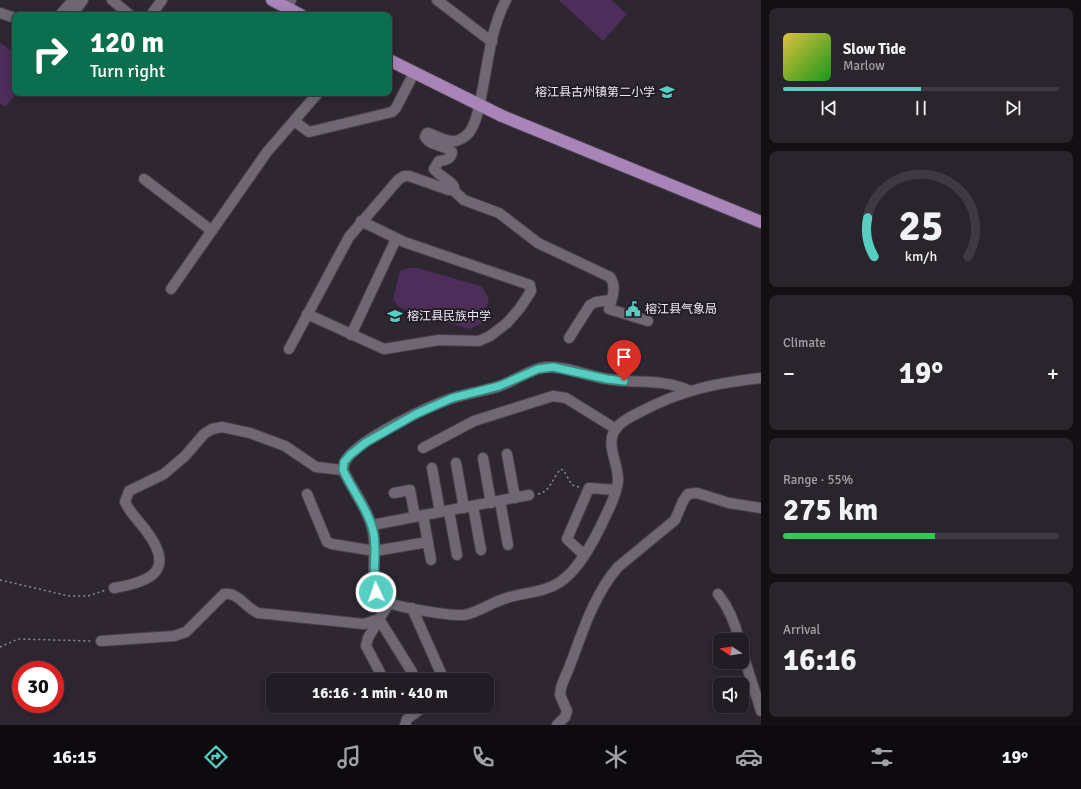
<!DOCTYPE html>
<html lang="en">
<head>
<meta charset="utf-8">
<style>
	body { margin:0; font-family:Signika,"Noto Sans SC",sans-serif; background:#2a252d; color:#f1f3f6; height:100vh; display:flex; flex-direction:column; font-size:15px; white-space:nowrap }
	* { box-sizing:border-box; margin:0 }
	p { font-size:13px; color:#a2a1a7 }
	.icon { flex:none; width:22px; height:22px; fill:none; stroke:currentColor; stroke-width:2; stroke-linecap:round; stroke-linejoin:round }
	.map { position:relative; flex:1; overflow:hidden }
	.drawer { display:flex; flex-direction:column; gap:8px; padding:8px; background:#130f14; width:320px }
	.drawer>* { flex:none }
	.top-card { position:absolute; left:12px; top:12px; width:380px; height:84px; border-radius:8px; box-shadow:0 2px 10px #0003,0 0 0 1px #3f3a42; background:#0b6e4f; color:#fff; overflow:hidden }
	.needle { width:26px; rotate:282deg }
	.tools { position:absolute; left:713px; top:633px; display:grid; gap:8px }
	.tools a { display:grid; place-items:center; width:36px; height:36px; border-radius:8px; background:#221c25; box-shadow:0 2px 10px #0003,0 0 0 1px #3f3a42; font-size:20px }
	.speed { position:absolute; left:12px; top:661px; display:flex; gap:8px; font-size:20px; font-weight:700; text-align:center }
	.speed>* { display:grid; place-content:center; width:52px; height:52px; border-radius:50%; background:#221c25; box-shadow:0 2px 10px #0003,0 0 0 1px #3f3a42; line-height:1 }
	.speed .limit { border:6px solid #d22; background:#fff; color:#111 }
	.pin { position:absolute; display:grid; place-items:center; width:34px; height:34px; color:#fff; margin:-41px -17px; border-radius:50% 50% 50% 0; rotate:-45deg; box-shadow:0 0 4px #0007 }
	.pin .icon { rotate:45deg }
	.me { position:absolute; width:44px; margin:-22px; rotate:357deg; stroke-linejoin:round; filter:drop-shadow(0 0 3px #0008) }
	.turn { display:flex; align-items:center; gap:14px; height:84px; padding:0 12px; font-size:18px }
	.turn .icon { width:52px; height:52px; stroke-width:2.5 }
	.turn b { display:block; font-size:28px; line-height:34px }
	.big { font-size:30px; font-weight:700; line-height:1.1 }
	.drawer .tile { flex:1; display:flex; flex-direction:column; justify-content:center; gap:6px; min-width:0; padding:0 14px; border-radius:8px; background:#2a252d }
	.drawer .dial { align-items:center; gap:0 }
	.dial svg { height:104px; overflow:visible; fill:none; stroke:#3f3a42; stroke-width:7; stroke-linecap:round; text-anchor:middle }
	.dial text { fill:#f1f3f6; stroke:none }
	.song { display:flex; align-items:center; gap:12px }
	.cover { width:48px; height:48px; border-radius:6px; background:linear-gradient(135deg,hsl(50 70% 55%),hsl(120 70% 35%)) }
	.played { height:4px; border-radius:2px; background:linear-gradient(90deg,#57cec2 50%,#3f3a42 50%) }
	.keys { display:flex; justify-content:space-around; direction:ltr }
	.heat { display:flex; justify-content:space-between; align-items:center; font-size:22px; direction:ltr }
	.charge { height:6px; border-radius:3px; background:linear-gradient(90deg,#34c759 55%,#3f3a42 0) }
	.trip { position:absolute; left:266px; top:673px; width:228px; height:40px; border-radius:8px; background:#221c25; box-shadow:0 2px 10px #0003,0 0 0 1px #3f3a42; font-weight:700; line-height:40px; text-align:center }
	.tab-bar { display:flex; height:64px; justify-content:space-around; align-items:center; background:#0e0b0f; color:#a2a1a7 }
	.tab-bar .icon { width:28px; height:28px }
	.tab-bar .selected { color:#57cec2 }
	.tab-bar b { font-size:18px; color:#f1f3f6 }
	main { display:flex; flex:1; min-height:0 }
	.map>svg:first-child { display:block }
	.green { fill:#4d2d5a }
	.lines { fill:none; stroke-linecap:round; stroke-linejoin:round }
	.minor-casing { stroke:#4a434d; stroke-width:12 }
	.major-casing { stroke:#4a434d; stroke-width:14 }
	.path { stroke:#908a93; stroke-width:1.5; stroke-dasharray:2 3; stroke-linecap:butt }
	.minor { stroke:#706774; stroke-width:10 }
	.major { stroke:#a884b8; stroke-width:12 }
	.route-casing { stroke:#39867e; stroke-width:10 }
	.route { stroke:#57cec2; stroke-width:7 }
	.labels { text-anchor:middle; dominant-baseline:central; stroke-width:4; stroke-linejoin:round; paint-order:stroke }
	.poi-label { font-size:12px; fill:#eee9f0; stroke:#241d27; text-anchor:start }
</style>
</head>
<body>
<main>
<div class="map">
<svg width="761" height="725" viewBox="0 0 761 725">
	<rect width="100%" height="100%" fill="#2e2631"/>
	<g class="green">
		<polygon points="559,0 611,0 627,14 603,41"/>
		<polygon points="0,42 15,54 15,93 17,93 5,107 0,103"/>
		<polygon points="409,268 417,268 481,286 489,298 482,323 470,329 407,311 398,306 393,299 400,271"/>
	</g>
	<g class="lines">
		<g class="minor-casing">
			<g id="minor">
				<polyline points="112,0 130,15"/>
				<polyline points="437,0 492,42"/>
				<polyline points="288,8 291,0"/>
				<polyline points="0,13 15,18"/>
				<polyline points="60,15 73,0"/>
				<polyline points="72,15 83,0"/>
				<polyline points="151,15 162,0"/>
				<polyline points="294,121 309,132 392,112 396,108 414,73"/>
				<polyline points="144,179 212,231"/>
				<path d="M453 190 464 200 499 213 538 243 610 277C617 287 612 298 609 309L648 321"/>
				<polyline points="171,289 267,152 318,93"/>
				<polyline points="307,314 384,349 439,340 479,341 490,336 507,323 520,308 531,291 530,285 404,242 361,221"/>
				<polyline points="351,335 396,239"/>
				<polyline points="569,338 590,305 596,302 611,300"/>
				<path d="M289 349 349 237 398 180 404 176H409L449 190H453L454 187C450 179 440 177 434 169L439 161C445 160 451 160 452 152 444 144 431 147 425 137L427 133C437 135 444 142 456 141 463 139 469 134 472 128 478 117 480 104 482 92 488 62 491 28 506 0"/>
				<path d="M690 391C663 378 635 384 607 379 587 376 567 366 547 367 531 368 515 381 500 386 485 391 469 393 453 398 431 405 354 441 345 462 344 464 344 468 343 470 354 493 372 514 374 539 376 554 369 589 381 599 390 607 451 616 464 615 477 613 489 604 501 600 520 592 542 594 560 582 579 570 597 535 606 515 611 505 617 492 618 481 619 462 602 441 619 425 625 419 634 415 642 411 682 390 716 383 761 378"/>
				<polyline points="423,448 474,421 553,396 566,398 616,429"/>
				<polyline points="507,454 515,498"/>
				<polyline points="483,458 491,503"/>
				<polyline points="456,463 464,508"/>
				<polyline points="432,468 440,512"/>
				<polyline points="394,493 410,490 415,517"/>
				<polyline points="307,494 327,542 332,544 375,551 428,542"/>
				<polyline points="500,501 508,545"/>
				<polyline points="473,506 481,550"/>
				<polyline points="449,511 457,555"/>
				<polyline points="423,515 431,560"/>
				<polyline points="372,525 529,495"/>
				<polyline points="584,555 567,539 589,488 616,490"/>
				<path d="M114 588C150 582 176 571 147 532 140 522 130 513 125 502L129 491 164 474 185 456 204 434 212 429 222 427 250 433 285 446 316 467 343 470"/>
				<path d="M718 594C729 608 735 622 739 640"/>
				<polyline points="412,608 444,680"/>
				<path d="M101 641 174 636 186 632 224 594C237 591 247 609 258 613L364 624 379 619 389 604"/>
				<polyline points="742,651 761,711"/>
				<polyline points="384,680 366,646 368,638 379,619 412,672"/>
				<polyline points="405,725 407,719 425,706"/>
				<path d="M557 725 565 717 567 711 560 695 561 688C563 681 566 675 569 668 582 634 593 596 618 567L675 520 683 501 688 494 697 493 729 503 761 508"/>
			</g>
		</g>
		<g class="major-casing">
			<g id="major">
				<polyline points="272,0 301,15"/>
				<polyline points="389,60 502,116 761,222"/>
			</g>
		</g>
		<g class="path">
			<path d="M538 494C551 492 553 476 561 469L564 471 572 485 579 487"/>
			<polyline points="0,580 69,596 88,596 106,590"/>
			<polyline points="0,647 18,639 92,641"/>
		</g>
		<use href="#minor" class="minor"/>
		<use href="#major" class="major"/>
	</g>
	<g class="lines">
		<g class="route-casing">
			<path id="route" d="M376 592C372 573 377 554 374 535 370 512 353 492 343 470L344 462 350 455 365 443 416 414 452 398 499 386 538 369 553 367 607 379 624 381"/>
		</g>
		<use href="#route" class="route"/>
	</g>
	<defs>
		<g id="school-bare" transform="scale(1.2)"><path d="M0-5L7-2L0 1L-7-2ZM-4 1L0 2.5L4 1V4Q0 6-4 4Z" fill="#57cec2" stroke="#241d27" stroke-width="2.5" paint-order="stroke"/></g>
		<g id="civic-bare" transform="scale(1.2)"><path d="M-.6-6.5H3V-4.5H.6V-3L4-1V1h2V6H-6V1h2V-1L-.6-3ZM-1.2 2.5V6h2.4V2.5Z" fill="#57cec2" stroke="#241d27" stroke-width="2.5" paint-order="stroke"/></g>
	</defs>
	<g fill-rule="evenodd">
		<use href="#school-bare" x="667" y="92"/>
		<use href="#civic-bare" x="633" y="309"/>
		<use href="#school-bare" x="395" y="316"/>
	</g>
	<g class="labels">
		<g class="poi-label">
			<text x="655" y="92" text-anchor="end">榕江县古州镇第二小学</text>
			<text x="645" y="309">榕江县气象局</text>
			<text x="407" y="316">榕江县民族中学</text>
		</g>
	</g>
</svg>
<div class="tools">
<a><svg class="needle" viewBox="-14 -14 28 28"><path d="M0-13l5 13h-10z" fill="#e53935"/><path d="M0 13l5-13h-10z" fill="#a2a1a7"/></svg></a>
<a><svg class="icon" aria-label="sound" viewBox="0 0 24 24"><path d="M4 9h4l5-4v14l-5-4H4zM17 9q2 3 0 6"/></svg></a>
</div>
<div class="speed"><div class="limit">30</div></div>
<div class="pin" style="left:624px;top:381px;background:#d93025"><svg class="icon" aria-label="arrive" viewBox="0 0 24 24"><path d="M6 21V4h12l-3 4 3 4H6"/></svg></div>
<svg class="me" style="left:376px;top:592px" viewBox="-20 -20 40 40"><circle r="17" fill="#57cec2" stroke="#fff" stroke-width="3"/><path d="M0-11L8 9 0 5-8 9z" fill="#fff"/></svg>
<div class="trip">16:16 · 1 min · 410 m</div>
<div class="top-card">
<div class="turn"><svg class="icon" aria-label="right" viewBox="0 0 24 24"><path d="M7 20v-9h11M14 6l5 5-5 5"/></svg><div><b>120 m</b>Turn right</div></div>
</div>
</div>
<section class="drawer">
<div class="tile">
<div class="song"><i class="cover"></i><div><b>Slow Tide</b><p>Marlow</p></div></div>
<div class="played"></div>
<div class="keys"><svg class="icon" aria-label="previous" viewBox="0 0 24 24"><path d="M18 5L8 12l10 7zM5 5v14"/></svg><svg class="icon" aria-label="pause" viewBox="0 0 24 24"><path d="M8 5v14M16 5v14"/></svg><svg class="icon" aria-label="next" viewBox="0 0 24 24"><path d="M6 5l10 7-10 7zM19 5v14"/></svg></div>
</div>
<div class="tile dial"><svg viewBox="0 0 100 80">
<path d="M14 69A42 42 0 1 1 86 69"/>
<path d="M14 69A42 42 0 0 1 9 39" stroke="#57cec2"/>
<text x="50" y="56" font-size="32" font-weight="700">25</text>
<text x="50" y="72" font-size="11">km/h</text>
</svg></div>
<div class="tile"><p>Climate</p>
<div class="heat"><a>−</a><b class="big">19°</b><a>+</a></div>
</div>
<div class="tile"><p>Range · 55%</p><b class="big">275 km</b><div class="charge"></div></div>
<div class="tile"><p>Arrival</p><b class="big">16:16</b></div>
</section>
</main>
<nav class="tab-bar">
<b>16:15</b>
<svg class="icon selected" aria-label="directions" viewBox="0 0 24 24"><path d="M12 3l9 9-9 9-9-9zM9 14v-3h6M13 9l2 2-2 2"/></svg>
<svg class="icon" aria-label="music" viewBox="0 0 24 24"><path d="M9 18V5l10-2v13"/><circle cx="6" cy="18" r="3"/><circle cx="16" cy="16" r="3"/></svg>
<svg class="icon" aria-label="phone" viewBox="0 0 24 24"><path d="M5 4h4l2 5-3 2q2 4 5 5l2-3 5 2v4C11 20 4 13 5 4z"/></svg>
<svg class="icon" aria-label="climate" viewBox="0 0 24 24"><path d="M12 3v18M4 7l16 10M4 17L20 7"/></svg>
<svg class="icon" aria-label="car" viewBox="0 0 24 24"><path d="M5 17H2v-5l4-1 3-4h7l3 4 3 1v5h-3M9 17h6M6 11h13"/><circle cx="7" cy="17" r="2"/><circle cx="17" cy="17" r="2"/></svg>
<svg class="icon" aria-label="filters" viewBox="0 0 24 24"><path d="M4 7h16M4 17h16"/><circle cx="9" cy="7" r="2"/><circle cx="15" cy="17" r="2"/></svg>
<b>19°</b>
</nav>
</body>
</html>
